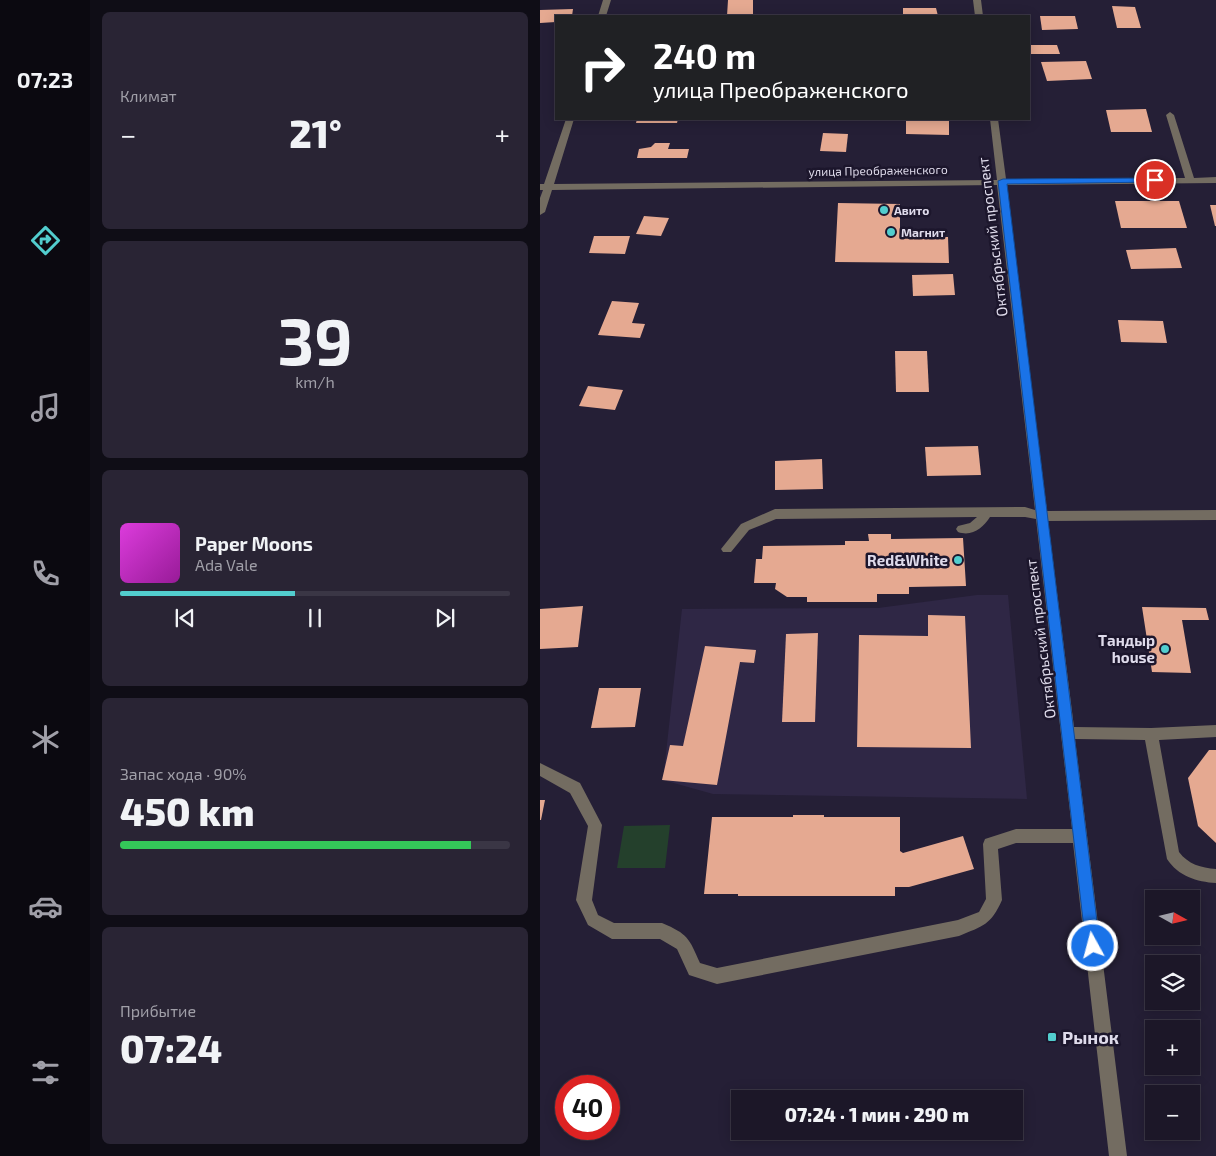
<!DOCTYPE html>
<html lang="ru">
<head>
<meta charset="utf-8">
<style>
	body { margin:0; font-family:"Exo 2",sans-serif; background:#292434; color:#f1f3f6; height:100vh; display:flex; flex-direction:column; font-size:19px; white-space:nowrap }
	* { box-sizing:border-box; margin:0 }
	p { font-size:16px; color:#a09fa8 }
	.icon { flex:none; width:28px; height:28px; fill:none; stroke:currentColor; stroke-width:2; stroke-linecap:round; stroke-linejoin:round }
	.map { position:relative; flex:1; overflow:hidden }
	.sheet { display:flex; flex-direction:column; gap:12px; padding:12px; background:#0f0d16; width:450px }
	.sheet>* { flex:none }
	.banner { position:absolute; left:15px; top:15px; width:475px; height:105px; border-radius:0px; box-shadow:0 2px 12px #0003,0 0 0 1px #3a3645; background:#202124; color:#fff; overflow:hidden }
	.needle { width:32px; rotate:98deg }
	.fabs { position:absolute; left:605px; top:890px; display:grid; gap:10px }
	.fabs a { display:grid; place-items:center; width:55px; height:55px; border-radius:0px; background:#1c1728; box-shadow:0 2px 12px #0003,0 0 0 1px #3a3645; font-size:25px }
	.speed { position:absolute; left:15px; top:1075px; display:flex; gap:10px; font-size:25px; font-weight:700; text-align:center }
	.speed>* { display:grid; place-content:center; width:65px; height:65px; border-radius:50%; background:#1c1728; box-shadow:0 2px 12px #0003,0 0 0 1px #3a3645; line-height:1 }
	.speed .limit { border:8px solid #d22; background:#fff; color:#111 }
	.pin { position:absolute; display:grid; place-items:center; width:42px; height:42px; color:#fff; margin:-21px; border:2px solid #fff; border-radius:50%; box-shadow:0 1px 5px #0007 }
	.me { position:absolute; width:55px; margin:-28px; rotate:353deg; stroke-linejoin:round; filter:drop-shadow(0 0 4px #0008) }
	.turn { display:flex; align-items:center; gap:18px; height:105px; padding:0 15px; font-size:22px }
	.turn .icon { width:65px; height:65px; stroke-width:2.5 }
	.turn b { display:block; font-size:35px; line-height:42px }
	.big { font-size:38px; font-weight:800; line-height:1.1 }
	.sheet .tile { flex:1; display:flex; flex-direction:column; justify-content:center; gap:8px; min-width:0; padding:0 18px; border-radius:8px; background:#292434 }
	.sheet .dial { align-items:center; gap:0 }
	.dial b { font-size:65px; line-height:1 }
	.song { display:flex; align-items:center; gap:15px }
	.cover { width:60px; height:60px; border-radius:8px; background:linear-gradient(135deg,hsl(300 70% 55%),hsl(300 70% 35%)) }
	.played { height:5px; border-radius:2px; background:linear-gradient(90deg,#52cdce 45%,#3a3645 45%) }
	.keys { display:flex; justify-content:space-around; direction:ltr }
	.heat { display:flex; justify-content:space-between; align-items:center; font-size:28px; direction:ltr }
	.charge { height:8px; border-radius:4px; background:linear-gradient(90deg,#34c759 90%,#3a3645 0) }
	.trip { position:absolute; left:191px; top:1090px; width:292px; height:50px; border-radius:0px; background:#1c1728; box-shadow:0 2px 12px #0003,0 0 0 1px #3a3645; font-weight:800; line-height:50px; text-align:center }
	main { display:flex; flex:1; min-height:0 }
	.menu { display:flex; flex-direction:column; width:90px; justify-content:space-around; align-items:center; background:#0b0910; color:#a09fa8 }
	.menu .icon { width:35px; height:35px }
	.menu .current { color:#52cdce }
	.menu b { font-size:22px; color:#f1f3f6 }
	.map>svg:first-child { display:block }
	.built { fill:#2f2745 }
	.green { fill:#24402c }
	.building { fill:#e5a991 }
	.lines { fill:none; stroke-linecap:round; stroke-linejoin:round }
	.minor { fill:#736c61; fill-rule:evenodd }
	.route { fill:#1a73e8; stroke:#114b97 }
	.poi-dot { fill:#52cdce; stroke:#1c162c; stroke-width:2 }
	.labels { text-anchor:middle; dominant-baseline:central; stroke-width:5; stroke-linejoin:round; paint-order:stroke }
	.far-street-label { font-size:12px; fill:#dfdbeb; stroke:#1c162c }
	.far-poi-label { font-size:12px; font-weight:bold; fill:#dfdbeb; stroke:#1c162c; text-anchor:start }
	.street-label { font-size:15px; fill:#dfdbeb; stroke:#1c162c }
	.poi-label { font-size:15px; font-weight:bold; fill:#dfdbeb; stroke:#1c162c; text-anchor:end }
	.near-poi-label { font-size:18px; font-weight:bold; fill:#dfdbeb; stroke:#1c162c; text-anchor:start }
</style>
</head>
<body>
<main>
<nav class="menu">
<b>07:23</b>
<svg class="icon current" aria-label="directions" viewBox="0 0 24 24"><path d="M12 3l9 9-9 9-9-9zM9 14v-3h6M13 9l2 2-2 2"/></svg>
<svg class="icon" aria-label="music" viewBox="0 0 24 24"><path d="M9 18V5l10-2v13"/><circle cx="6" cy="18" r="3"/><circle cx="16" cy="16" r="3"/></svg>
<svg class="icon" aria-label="phone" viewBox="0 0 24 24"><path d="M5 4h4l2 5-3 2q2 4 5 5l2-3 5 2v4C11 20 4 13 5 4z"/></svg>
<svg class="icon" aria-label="climate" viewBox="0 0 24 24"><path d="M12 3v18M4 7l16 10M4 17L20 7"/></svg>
<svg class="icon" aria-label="car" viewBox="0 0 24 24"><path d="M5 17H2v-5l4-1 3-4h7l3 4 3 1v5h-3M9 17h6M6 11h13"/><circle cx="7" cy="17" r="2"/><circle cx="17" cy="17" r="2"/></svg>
<svg class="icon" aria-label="filters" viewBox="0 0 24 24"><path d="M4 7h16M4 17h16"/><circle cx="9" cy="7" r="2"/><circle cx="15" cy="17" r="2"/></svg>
</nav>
<section class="sheet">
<div class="tile"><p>Климат</p>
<div class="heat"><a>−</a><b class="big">21°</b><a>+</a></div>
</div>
<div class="tile dial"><b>39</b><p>km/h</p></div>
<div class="tile">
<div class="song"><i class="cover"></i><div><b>Paper Moons</b><p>Ada Vale</p></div></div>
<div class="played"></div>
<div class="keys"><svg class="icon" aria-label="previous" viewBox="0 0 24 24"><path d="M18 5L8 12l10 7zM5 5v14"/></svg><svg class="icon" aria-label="pause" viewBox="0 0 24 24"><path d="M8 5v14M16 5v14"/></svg><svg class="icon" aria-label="next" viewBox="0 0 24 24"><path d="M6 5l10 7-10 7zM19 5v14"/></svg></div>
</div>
<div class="tile"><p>Запас хода · 90%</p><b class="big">450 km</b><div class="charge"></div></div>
<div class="tile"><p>Прибытие</p><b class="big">07:24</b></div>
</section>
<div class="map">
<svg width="676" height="1156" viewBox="0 0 676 1156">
	<rect width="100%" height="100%" fill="#251f36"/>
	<polygon class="built" points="437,595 468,595 487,799 173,794 123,780 142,609 338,608"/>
	<polygon class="green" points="130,825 125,868 77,868 84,826"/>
	<g class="building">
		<polygon points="188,0 213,0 213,15 187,16"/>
		<polygon points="572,6 595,7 601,28 577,28"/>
		<polygon points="363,8 396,8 398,16 363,16"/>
		<polygon points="33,9 32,16 16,16 16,22 0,23 0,10"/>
		<polygon points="500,16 535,16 538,29 502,30"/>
		<polygon points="489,45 517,45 520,54 489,54"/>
		<polygon points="546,61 552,79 507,81 501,62"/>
		<polygon points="606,109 612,132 571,132 566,110"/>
		<polygon points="97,119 138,119 137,123 96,123"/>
		<polygon points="366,119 409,119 409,135 366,134"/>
		<polygon points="283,133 308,134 306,152 280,151"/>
		<polygon points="115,143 130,143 128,149 149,149 147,158 97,158 99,149 111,147"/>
		<polygon points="575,201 639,201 647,228 581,228"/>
		<polygon points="298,203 360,204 360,237 408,237 409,263 295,262"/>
		<polygon points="670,205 676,205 676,226 675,226"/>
		<polygon points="104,216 129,218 121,236 96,234"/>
		<polygon points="54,236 90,236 85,254 49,253"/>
		<polygon points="636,248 642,268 591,269 586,250"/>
		<polygon points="413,274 415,295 373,296 372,275"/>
		<polygon points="72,301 99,303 92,323 105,324 100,338 58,335"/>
		<polygon points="578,320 623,321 627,343 581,342"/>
		<polygon points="355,351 387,351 389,392 356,392"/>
		<polygon points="48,386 83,390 75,410 39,406"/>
		<polygon points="438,446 441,475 387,476 385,447"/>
		<polygon points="282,459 283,489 235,490 235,461"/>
		<polygon points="328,534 351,534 351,539 423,538 426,586 369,587 369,594 337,594 337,602 267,602 267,597 247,597 235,589 236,583 214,583 216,559 222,559 223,546 305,545 305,541 329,541"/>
		<polygon points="43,606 38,647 0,649 0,609"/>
		<polygon points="602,607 666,608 669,620 642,620 651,673 612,672"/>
		<polygon points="388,615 425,616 431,748 317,747 319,635 388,636"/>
		<polygon points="278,633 275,722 242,722 246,634"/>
		<polygon points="165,646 216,650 214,663 200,662 177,785 122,780 130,745 143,746"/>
		<polygon points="59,688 101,688 95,727 51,728"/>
		<polygon points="669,750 676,750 676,843 658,826 648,778"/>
		<polygon points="0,800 5,800 1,820 0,820"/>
		<polygon points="253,815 284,815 284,817 360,817 360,851 363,853 423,836 434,869 369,887 355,887 355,896 198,896 198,894 164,894 172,817 253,817"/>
	</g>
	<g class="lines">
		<g class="minor">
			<polygon points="63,0 71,0 66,16 58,16"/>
			<polygon points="433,0 441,0 443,16 435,16"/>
			<path d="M630 112 634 115 654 178 676 177V183L466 185 507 511 676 510V520L508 521 534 727 611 728 676 725V737L619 740 639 852C648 864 661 868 676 869V883C657 882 638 876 627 859L605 740 535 739 587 1156H569L533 843H476L458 849 462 900C451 925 443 926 419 936L177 984 149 975 137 949 120 939H72L48 925 36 900 48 826 30 793 0 776V763L40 783 62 825 52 900 58 915 74 923H122C148 934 149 938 160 963L177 968 418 920 439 912 446 899 443 844 445 839 476 829H532L496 519 485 517H450C443 528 432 537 418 532L416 529 418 526 430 523 437 517 236 519 209 530 191 552H183L181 549 201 524 235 509 485 507 495 510 457 185 12 190 5 212 0 215V198L3 190H0V184H4L26 119H34L14 184 457 180 450 119H458L466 179 645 178 626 115Z"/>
		</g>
	</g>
	<polygon class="route" points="615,178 618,178 618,182 467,184 560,946 558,951 553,953 548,951 546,946 458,181 463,179"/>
	<g class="poi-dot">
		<circle cx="344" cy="210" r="5"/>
		<circle cx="351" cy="232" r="5"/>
		<circle cx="418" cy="560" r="5"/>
		<circle cx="625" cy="649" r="5"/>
		<rect x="507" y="1032" width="10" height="10" rx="2.5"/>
	</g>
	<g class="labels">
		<g class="far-street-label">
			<text transform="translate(338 170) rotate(-1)">улица Преображенского</text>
		</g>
		<g class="far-poi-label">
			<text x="354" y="210">Авито</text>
			<text x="361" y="232">Магнит</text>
		</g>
		<g class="street-label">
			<text transform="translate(452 237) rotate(-97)">Октябрьский проспект</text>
			<text transform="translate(500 639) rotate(-97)">Октябрьский проспект</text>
		</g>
		<g class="poi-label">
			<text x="408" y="560">Red&amp;White</text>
			<text x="615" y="640">Тандыр<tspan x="615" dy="17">house</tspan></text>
		</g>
		<g class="near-poi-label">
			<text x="522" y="1037">Рынок</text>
		</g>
	</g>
</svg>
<div class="fabs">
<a><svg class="needle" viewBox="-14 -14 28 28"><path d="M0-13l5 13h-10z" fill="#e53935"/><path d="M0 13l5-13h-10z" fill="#a09fa8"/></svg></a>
<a><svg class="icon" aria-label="layers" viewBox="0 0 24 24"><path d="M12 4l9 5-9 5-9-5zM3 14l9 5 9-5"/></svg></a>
<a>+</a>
<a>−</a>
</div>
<div class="speed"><div class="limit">40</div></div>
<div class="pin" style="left:615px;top:180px;background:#d93025"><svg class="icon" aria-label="arrive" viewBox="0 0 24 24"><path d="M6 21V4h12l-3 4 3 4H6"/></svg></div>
<svg class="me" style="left:553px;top:946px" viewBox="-20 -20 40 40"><circle r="17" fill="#1a73e8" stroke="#fff" stroke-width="3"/><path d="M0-11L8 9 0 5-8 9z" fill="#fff"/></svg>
<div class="trip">07:24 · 1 мин · 290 m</div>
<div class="banner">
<div class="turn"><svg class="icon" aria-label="right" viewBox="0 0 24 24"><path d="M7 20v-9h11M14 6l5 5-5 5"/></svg><div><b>240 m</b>улица Преображенского</div></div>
</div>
</div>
</main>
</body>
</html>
